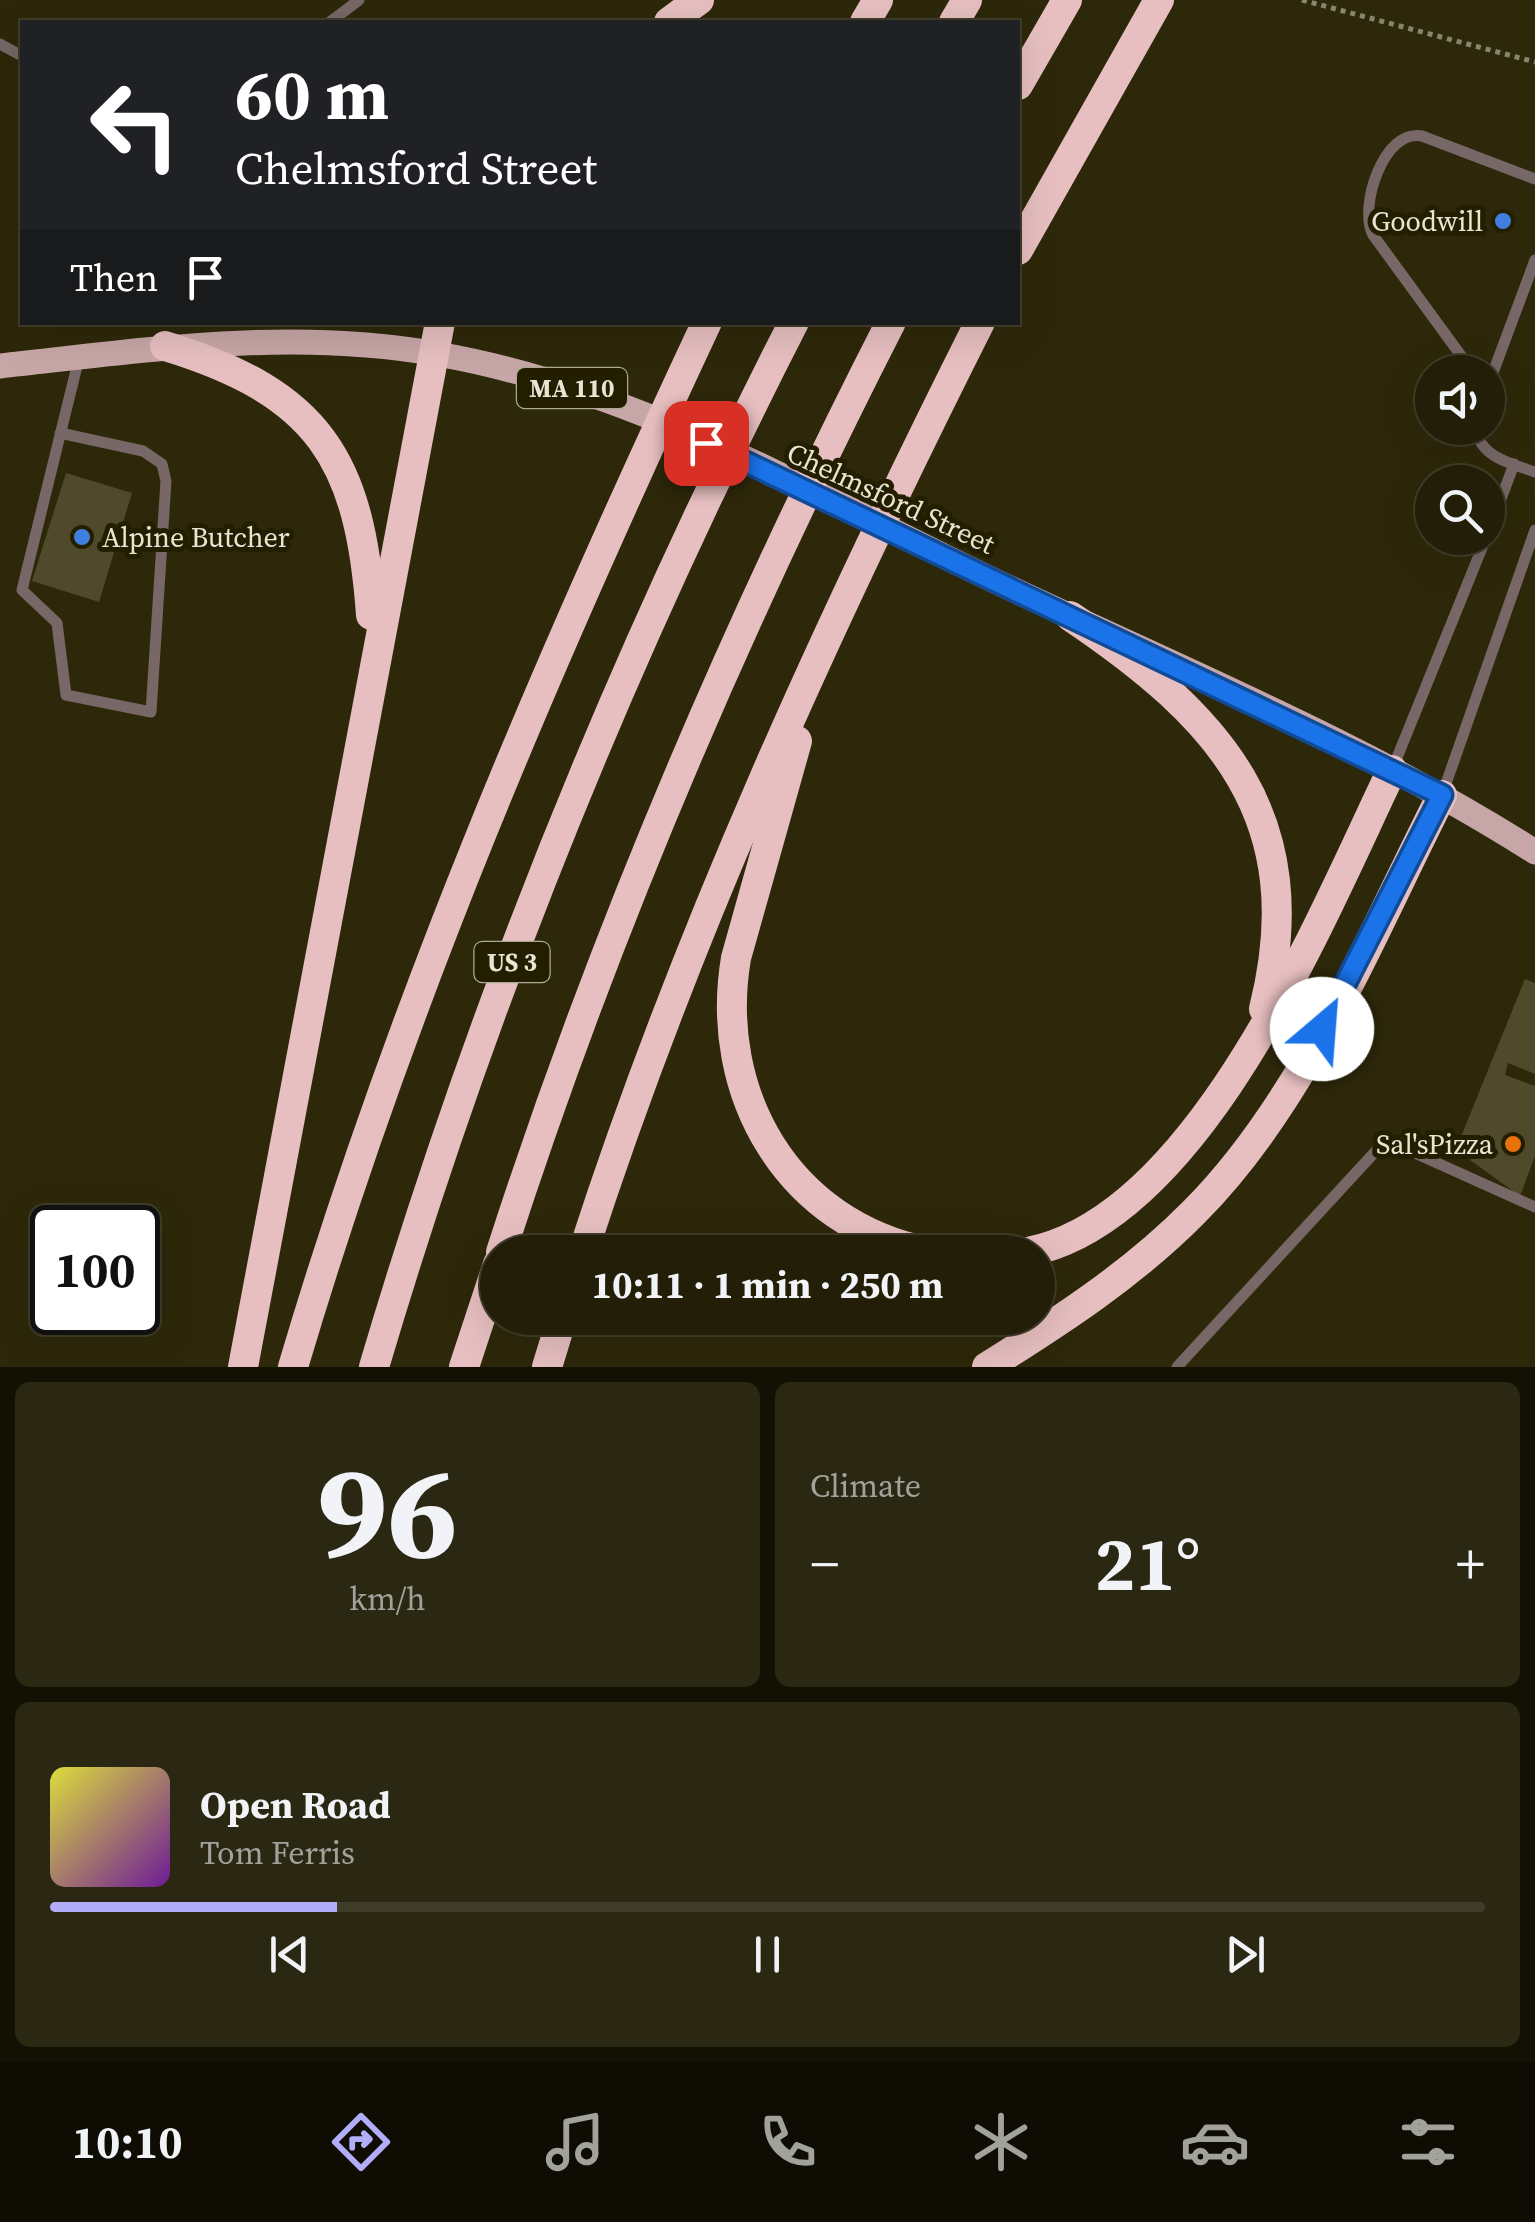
<!DOCTYPE html>
<html lang="en">
<head>
<meta charset="utf-8">
<style>
	body { margin:0; font-family:"Source Serif 4",serif; background:#2a2712; color:#f1f3f6; height:100vh; display:flex; flex-direction:column; font-size:38px; white-space:nowrap }
	* { box-sizing:border-box; margin:0 }
	p { font-size:32px; color:#a2a29c }
	.icon { flex:none; width:55px; height:55px; fill:none; stroke:currentColor; stroke-width:2; stroke-linecap:round; stroke-linejoin:round }
	.map { position:relative; height:1367px; overflow:hidden }
	.sheet { display:flex; flex-direction:column; gap:15px; padding:15px; background:#131004; flex:1 }
	.sheet>* { flex:none }
	.hud { position:absolute; left:20px; top:20px; width:1000px; height:305px; border-radius:0px; box-shadow:0 10px 40px #0002,0 0 0 2px #3f3c29; background:#202124; color:#fff; overflow:hidden }
	.controls { position:absolute; left:1415px; top:355px; display:grid; gap:20px }
	.controls a { display:grid; place-items:center; width:90px; height:90px; border-radius:50%; background:#221e08; box-shadow:0 10px 40px #0002,0 0 0 2px #3f3c29; font-size:50px }
	.speed { position:absolute; left:30px; top:1205px; display:flex; gap:20px; font-size:50px; font-weight:700; text-align:center }
	.speed>* { display:grid; place-content:center; width:130px; height:130px; border-radius:50%; background:#221e08; box-shadow:0 10px 40px #0002,0 0 0 2px #3f3c29; line-height:1 }
	.speed .limit { border:5px solid #111; border-radius:15px; background:#fff; color:#111 }
	.pin { position:absolute; display:grid; place-items:center; width:85px; height:85px; color:#fff; margin:-42px; border-radius:20px; box-shadow:0 5px 15px #0006 }
	.me { position:absolute; width:110px; margin:-55px; rotate:27deg; stroke-linejoin:round; filter:drop-shadow(0 0 8px #0008) }
	.turn { display:flex; align-items:center; gap:35px; height:210px; padding:0 50px; font-size:45px }
	.turn .icon { width:130px; height:130px; stroke-width:2.5 }
	.turn b { display:block; font-size:70px; line-height:85px }
	.then { display:flex; align-items:center; height:95px; padding:0 50px; background:#0003; gap:20px; font-size:38px }
	.big { font-size:75px; font-weight:700; line-height:1.1 }
	.sheet .tile { flex:1; display:flex; flex-direction:column; justify-content:center; gap:15px; min-width:0; padding:0 35px; border-radius:15px; background:#2a2712 }
	.sheet .dial { align-items:center; gap:0 }
	.dial b { font-size:130px; line-height:1 }
	.song { display:flex; align-items:center; gap:30px }
	.cover { width:120px; height:120px; border-radius:15px; background:linear-gradient(135deg,hsl(60 70% 55%),hsl(280 70% 35%)) }
	.played { height:10px; border-radius:5px; background:linear-gradient(90deg,#b2adf9 20%,#3f3c29 20%) }
	.keys { display:flex; justify-content:space-around; direction:ltr }
	.heat { display:flex; justify-content:space-between; align-items:center; font-size:55px; direction:ltr }
	.sheet .tiles { flex:1; display:grid; gap:15px; grid-template-columns:1fr 1fr }
	.tile:last-child { grid-column:span 2 }
	.trip { position:absolute; left:480px; top:1235px; width:575px; height:100px; border-radius:50px; background:#221e08; box-shadow:0 10px 40px #0002,0 0 0 2px #3f3c29; font-weight:700; line-height:100px; text-align:center }
	.tab-bar { display:flex; height:160px; justify-content:space-around; align-items:center; background:#0e0c03; color:#a2a29c }
	.tab-bar .icon { width:70px; height:70px }
	.tab-bar .selected { color:#b2adf9 }
	.tab-bar b { font-size:45px; color:#f1f3f6 }
	.map>svg:first-child { display:block }
	.building { fill:#504a2c }
	.lines { fill:none; stroke-linecap:round; stroke-linejoin:round }
	.path { stroke:#89846d; stroke-width:5; stroke-dasharray:5 5; stroke-linecap:butt }
	.lane { stroke:#776767; stroke-width:11 }
	.primary { stroke:#c7a6a7; stroke-width:25 }
	.highway { stroke:#e7bfc0; stroke-width:30 }
	.route-casing { stroke:#114b97; stroke-width:25 }
	.route { stroke:#1a73e8; stroke-width:18 }
	.shop-dot { fill:#3f7fe0; stroke:#241e01; stroke-width:4 }
	.food-dot { fill:#e8710a; stroke:#241e01; stroke-width:4 }
	.labels { text-anchor:middle; dominant-baseline:central; stroke-width:10; stroke-linejoin:round; paint-order:stroke }
	.shield { fill:#241e01; stroke:#ada995; stroke-width:2.5 }
	.shield-label { font-size:25px; font-weight:bold; fill:#e8e5d4 }
	.poi-label { font-size:28px; fill:#e8e5d4; stroke:#241e01; text-anchor:end }
	.street-label { font-size:28px; fill:#e8e5d4; stroke:#241e01 }
</style>
</head>
<body>
<div class="map">
<svg width="1535" height="1367" viewBox="0 0 1535 1367">
	<rect width="100%" height="100%" fill="#2e280a"/>
	<g class="building">
		<polygon points="66,473 132,493 99,602 32,581"/>
		<polygon points="1525,979 1535,983 1535,1074 1508,1063 1505,1075 1535,1086 1535,1156 1520,1196 1470,1160 1473,1154 1456,1149"/>
	</g>
	<g class="lines">
		<polyline class="path" points="1302,0 1535,62"/>
		<g class="lane">
			<polyline points="330,22 359,0"/>
			<polyline points="0,44 22,56"/>
			<path d="M1473 372 1373 235C1358 207 1384 128 1422 136L1535 179"/>
			<polyline points="1488,386 1535,260"/>
			<path d="M1475 428C1481 458 1510 463 1535 472"/>
			<polyline points="60,433 143,451 162,464 166,481 151,712 66,695 57,623 22,590 79,358"/>
			<polyline points="1488,534 1514,464"/>
			<polyline points="1392,770 1486,538"/>
			<polyline points="1442,795 1535,530"/>
			<polyline points="1177,1367 1386,1140 1535,1207"/>
		</g>
		<path class="primary" d="M0 366C147 350 290 328 437 354 635 388 815 495 995 581 1176 667 1366 744 1535 852"/>
		<g class="highway">
			<polyline points="669,22 699,0"/>
			<polyline points="865,22 878,0"/>
			<polyline points="954,22 967,0"/>
			<polyline points="1018,85 1067,0"/>
			<polyline points="1018,250 1159,0"/>
			<path d="M165 346C319 393 360 459 371 615"/>
			<path d="M1070 616C1220 717 1312 817 1264 1009"/>
			<path d="M797 741 736 958C713 1094 788 1224 928 1252"/>
			<path d="M501 1252C604 933 738 621 891 322"/>
			<path d="M583 1252C687 931 828 624 980 322"/>
			<path d="M1028 1252C1201 1218 1323 913 1392 770"/>
			<polyline points="243,1367 440,322"/>
			<path d="M293 1367C400 1006 547 663 707 322"/>
			<path d="M374 1367C480 1009 623 655 794 322"/>
			<polyline points="464,1367 498,1264"/>
			<polyline points="547,1367 562,1318"/>
			<path d="M987 1367C1060 1321 1133 1274 1194 1212 1305 1101 1371 934 1442 795"/>
		</g>
	</g>
	<g class="lines">
		<g class="route-casing">
			<polyline id="route" points="706,443 1442,795 1322,1029"/>
		</g>
		<use href="#route" class="route"/>
	</g>
	<g class="shop-dot">
		<circle cx="1503" cy="221" r="10"/>
		<circle cx="82" cy="537" r="10"/>
	</g>
	<circle class="food-dot" cx="1513" cy="1144" r="10"/>
	<g class="labels">
		<g class="shield">
			<rect x="517" y="368" width="110" height="40" rx="8"/>
			<rect x="474.5" y="942" width="75" height="40" rx="8"/>
		</g>
		<g class="shield-label">
			<text x="572" y="388">MA 110</text>
			<text x="512" y="962">US 3</text>
		</g>
		<g class="poi-label">
			<text x="1483" y="221">Goodwill</text>
			<text x="102" y="537" text-anchor="start">Alpine Butcher</text>
			<text x="1493" y="1144">Sal'sPizza</text>
		</g>
		<g class="street-label">
			<text transform="translate(891 498) rotate(25)">Chelmsford Street</text>
		</g>
	</g>
</svg>
<div class="controls">
<a><svg class="icon" aria-label="sound" viewBox="0 0 24 24"><path d="M4 9h4l5-4v14l-5-4H4zM17 9q2 3 0 6"/></svg></a>
<a><svg class="icon" aria-label="search" viewBox="0 0 24 24"><circle cx="10" cy="10" r="6"/><path d="M15 15l6 6"/></svg></a>
</div>
<div class="speed"><div class="limit">100</div></div>
<div class="pin" style="left:706px;top:443px;background:#d93025"><svg class="icon" aria-label="arrive" viewBox="0 0 24 24"><path d="M6 21V4h12l-3 4 3 4H6"/></svg></div>
<svg class="me" style="left:1322px;top:1029px" viewBox="-20 -20 40 40"><circle r="19" fill="#fff"/><path d="M0-13L10 11 0 6-10 11z" fill="#1a73e8"/></svg>
<div class="trip">10:11 · 1 min · 250 m</div>
<div class="hud">
<div class="turn"><svg class="icon" aria-label="left" viewBox="0 0 24 24"><path d="M17 20v-9H6M10 6l-5 5 5 5"/></svg><div><b>60 m</b>Chelmsford Street</div></div>
<div class="then">Then<svg class="icon" aria-label="arrive" viewBox="0 0 24 24"><path d="M6 21V4h12l-3 4 3 4H6"/></svg></div>
</div>
</div>
<section class="sheet">
<div class="tiles">
<div class="tile dial"><b>96</b><p>km/h</p></div>
<div class="tile"><p>Climate</p>
<div class="heat"><a>−</a><b class="big">21°</b><a>+</a></div>
</div>
<div class="tile">
<div class="song"><i class="cover"></i><div><b>Open Road</b><p>Tom Ferris</p></div></div>
<div class="played"></div>
<div class="keys"><svg class="icon" aria-label="previous" viewBox="0 0 24 24"><path d="M18 5L8 12l10 7zM5 5v14"/></svg><svg class="icon" aria-label="pause" viewBox="0 0 24 24"><path d="M8 5v14M16 5v14"/></svg><svg class="icon" aria-label="next" viewBox="0 0 24 24"><path d="M6 5l10 7-10 7zM19 5v14"/></svg></div>
</div>
</div>
</section>
<nav class="tab-bar">
<b>10:10</b>
<svg class="icon selected" aria-label="directions" viewBox="0 0 24 24"><path d="M12 3l9 9-9 9-9-9zM9 14v-3h6M13 9l2 2-2 2"/></svg>
<svg class="icon" aria-label="music" viewBox="0 0 24 24"><path d="M9 18V5l10-2v13"/><circle cx="6" cy="18" r="3"/><circle cx="16" cy="16" r="3"/></svg>
<svg class="icon" aria-label="phone" viewBox="0 0 24 24"><path d="M5 4h4l2 5-3 2q2 4 5 5l2-3 5 2v4C11 20 4 13 5 4z"/></svg>
<svg class="icon" aria-label="climate" viewBox="0 0 24 24"><path d="M12 3v18M4 7l16 10M4 17L20 7"/></svg>
<svg class="icon" aria-label="car" viewBox="0 0 24 24"><path d="M5 17H2v-5l4-1 3-4h7l3 4 3 1v5h-3M9 17h6M6 11h13"/><circle cx="7" cy="17" r="2"/><circle cx="17" cy="17" r="2"/></svg>
<svg class="icon" aria-label="filters" viewBox="0 0 24 24"><path d="M4 7h16M4 17h16"/><circle cx="9" cy="7" r="2"/><circle cx="15" cy="17" r="2"/></svg>
</nav>
</body>
</html>
